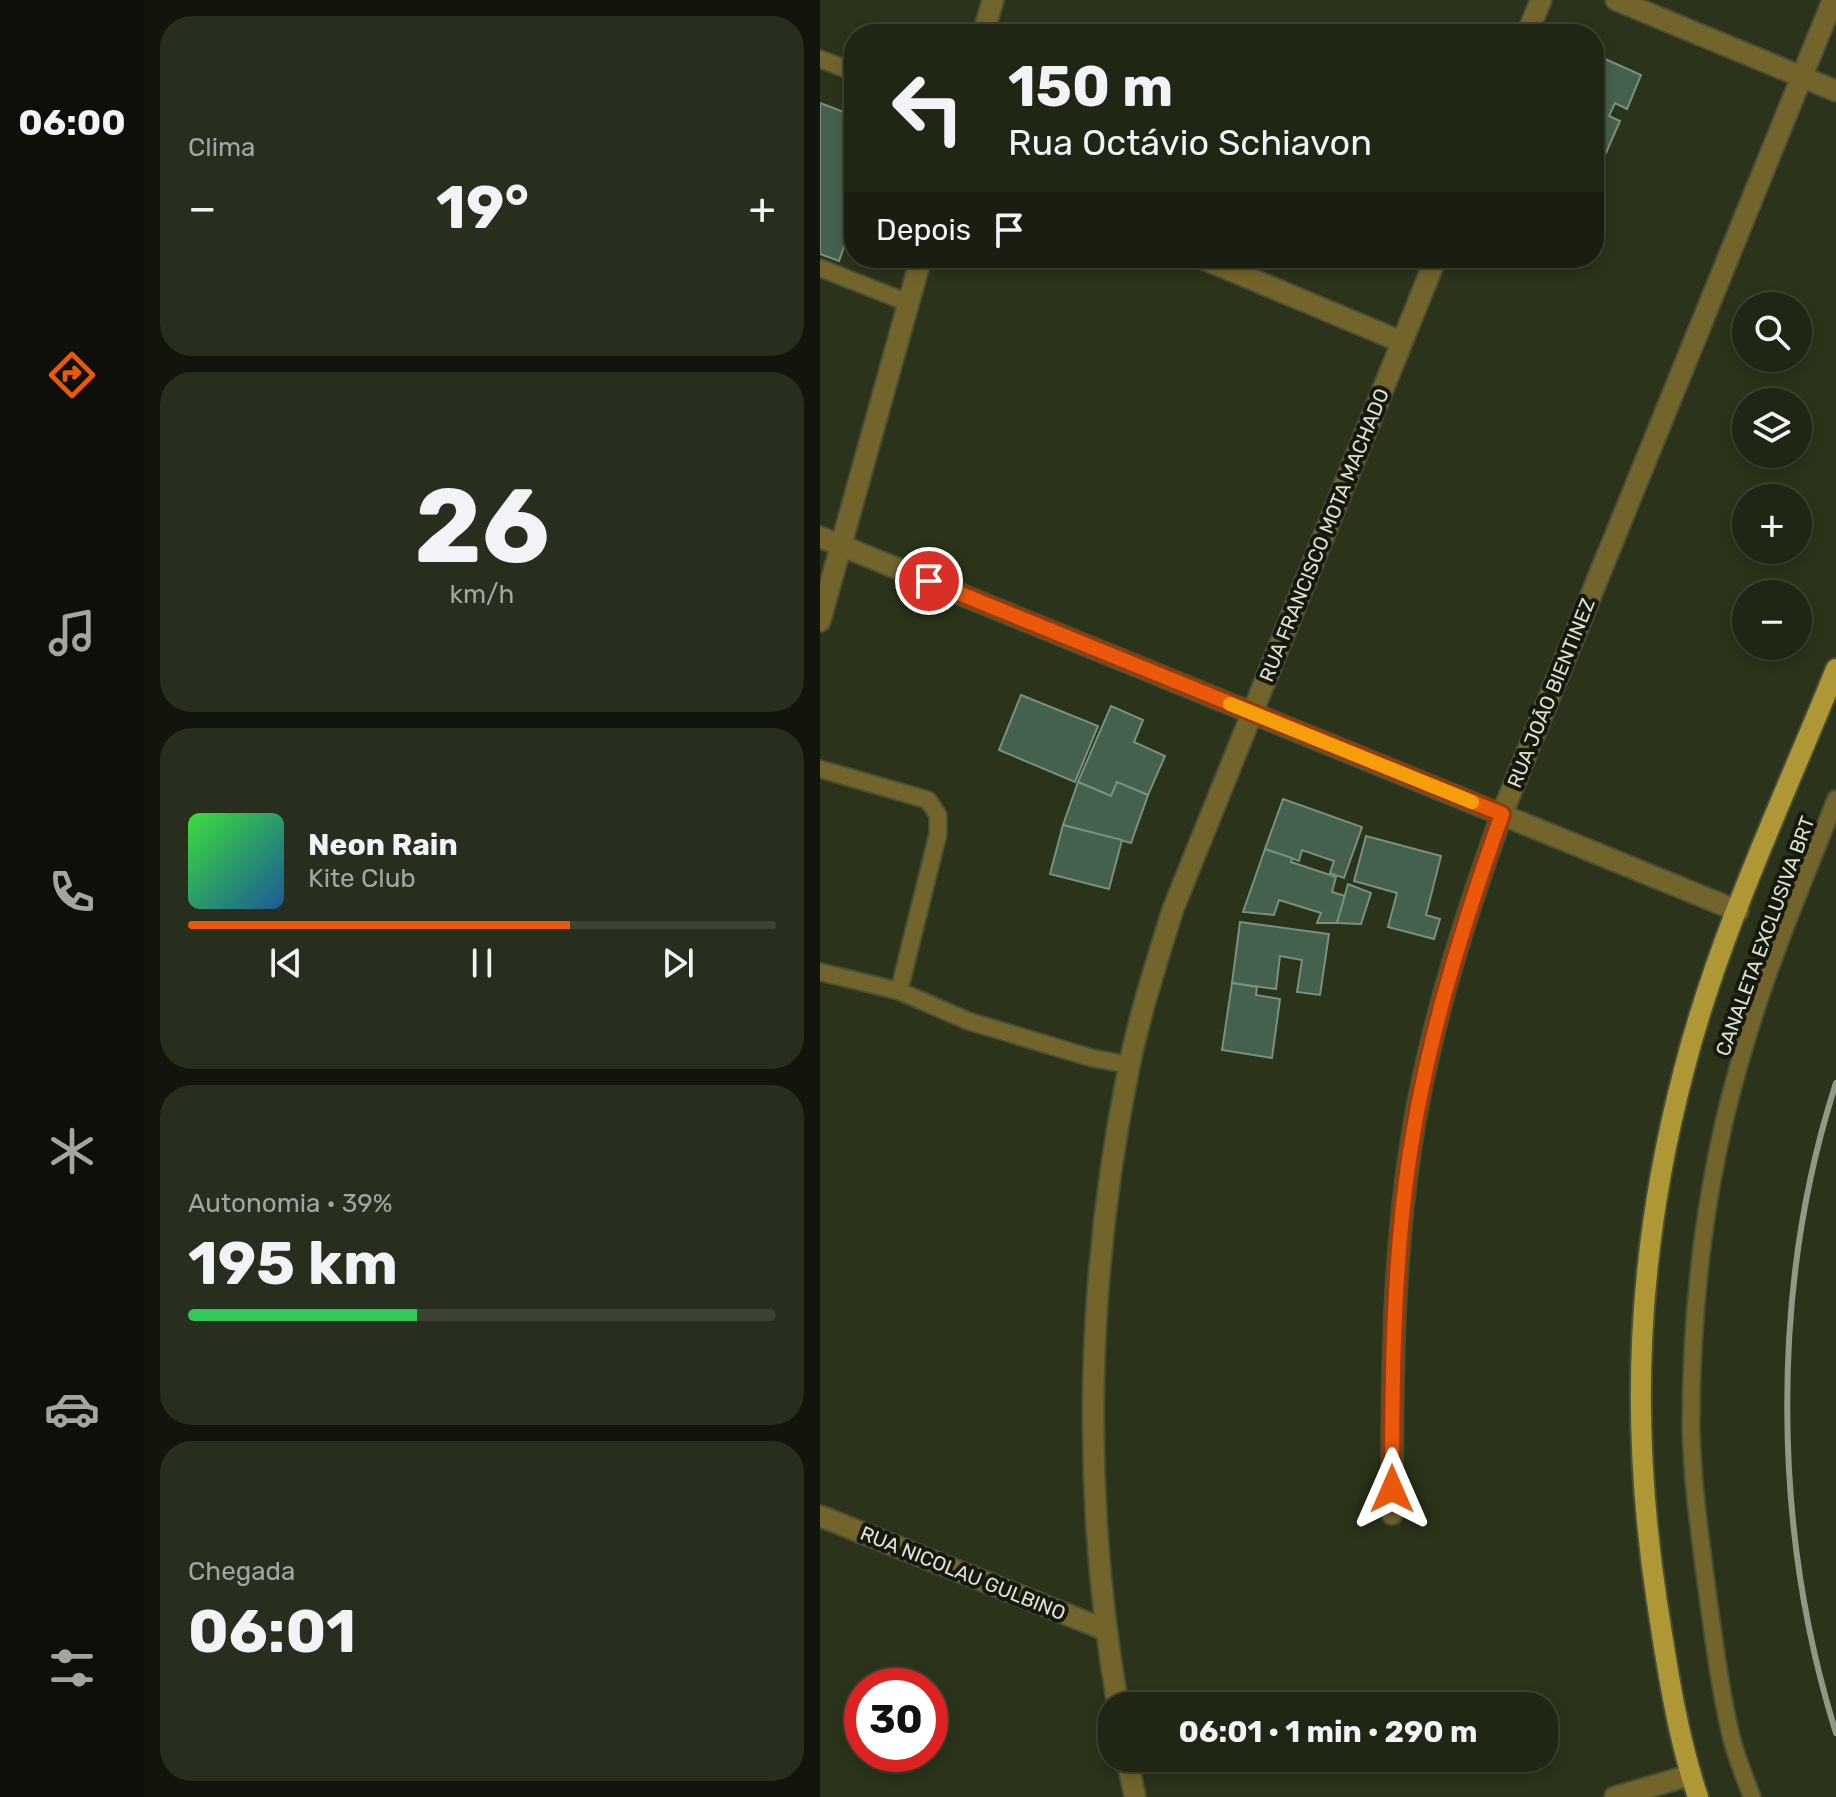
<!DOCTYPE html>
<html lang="pt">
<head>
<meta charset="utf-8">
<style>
	body { margin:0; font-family:Rubik,sans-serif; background:#282e1d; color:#f1f3f6; height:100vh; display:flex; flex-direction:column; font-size:30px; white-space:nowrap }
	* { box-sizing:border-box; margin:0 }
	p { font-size:26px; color:#a2a5a0 }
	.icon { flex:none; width:44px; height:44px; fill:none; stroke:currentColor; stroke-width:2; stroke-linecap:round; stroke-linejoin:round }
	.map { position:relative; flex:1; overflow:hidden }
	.drawer { display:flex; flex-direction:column; gap:16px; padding:16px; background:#12150b; width:676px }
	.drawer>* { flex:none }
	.hud { position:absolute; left:24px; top:24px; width:760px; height:244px; border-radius:32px; box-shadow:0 4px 12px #0003,0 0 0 2px #3d4334; background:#202614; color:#f1f3f6; overflow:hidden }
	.controls { position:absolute; left:912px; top:292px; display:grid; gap:16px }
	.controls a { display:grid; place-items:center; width:80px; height:80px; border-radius:50%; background:#202614; box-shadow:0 4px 12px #0003,0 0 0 2px #3d4334; font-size:40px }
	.speed { position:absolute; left:24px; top:1668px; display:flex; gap:16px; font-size:40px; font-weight:700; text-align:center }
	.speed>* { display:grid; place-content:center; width:104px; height:104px; border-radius:50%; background:#202614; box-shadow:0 4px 12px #0003,0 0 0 2px #3d4334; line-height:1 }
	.speed .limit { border:12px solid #d22; background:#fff; color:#111 }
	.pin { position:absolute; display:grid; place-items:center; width:68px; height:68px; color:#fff; margin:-34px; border:4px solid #fff; border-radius:50%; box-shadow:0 2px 8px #0007 }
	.me { position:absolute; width:88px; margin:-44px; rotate:0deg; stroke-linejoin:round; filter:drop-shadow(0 0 6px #0008) }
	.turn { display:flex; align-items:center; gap:28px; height:168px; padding:0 32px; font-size:36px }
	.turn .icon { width:104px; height:104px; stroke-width:2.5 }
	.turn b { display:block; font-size:56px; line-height:68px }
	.then { display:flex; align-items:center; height:76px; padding:0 32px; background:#0003; gap:16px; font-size:30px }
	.big { font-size:60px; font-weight:700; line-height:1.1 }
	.drawer .tile { flex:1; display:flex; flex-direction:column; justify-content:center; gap:12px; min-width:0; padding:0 28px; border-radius:32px; background:#282e1d }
	.drawer .dial { align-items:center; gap:0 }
	.dial b { font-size:104px; line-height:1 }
	.song { display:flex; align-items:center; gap:24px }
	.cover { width:96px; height:96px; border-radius:12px; background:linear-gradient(135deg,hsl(120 70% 55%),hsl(210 70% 35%)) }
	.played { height:8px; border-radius:4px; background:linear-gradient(90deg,#ea580c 65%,#3d4334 65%) }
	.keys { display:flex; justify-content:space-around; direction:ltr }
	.heat { display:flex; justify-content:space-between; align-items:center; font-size:44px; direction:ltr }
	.charge { height:12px; border-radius:6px; background:linear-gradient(90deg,#34c759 39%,#3d4334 0) }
	.trip { position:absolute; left:278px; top:1692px; width:460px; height:80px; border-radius:32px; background:#202614; box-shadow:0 4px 12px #0003,0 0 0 2px #3d4334; font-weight:700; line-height:80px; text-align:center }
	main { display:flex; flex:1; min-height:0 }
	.tab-bar { display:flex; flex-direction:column; width:144px; justify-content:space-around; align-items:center; background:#0d0f08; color:#a2a5a0 }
	.tab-bar .icon { width:56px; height:56px }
	.tab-bar .selected { color:#ea580c }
	.tab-bar b { font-size:36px; color:#f1f3f6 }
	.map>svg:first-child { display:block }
	.building { fill:#45604d; stroke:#76927e; stroke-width:2 }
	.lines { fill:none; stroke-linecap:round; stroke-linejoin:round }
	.service-casing { stroke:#474f38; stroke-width:20 }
	.minor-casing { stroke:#474f38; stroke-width:24 }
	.tertiary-casing { stroke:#474f38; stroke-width:24 }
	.primary-casing { stroke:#474f38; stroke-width:24 }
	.service { stroke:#73642b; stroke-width:16 }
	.minor { stroke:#73642b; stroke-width:20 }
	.tertiary { stroke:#73642b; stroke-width:20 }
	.primary { stroke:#b09736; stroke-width:20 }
	.rail { stroke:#919885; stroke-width:6 }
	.route-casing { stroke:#983908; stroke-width:20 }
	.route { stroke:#ea580c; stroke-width:14 }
	.slow { stroke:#f59e0b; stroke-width:14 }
	.labels { text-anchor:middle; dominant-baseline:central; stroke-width:8; stroke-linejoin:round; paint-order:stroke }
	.street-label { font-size:20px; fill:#dce2d3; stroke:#15190e }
</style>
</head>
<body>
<main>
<nav class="tab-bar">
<b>06:00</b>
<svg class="icon selected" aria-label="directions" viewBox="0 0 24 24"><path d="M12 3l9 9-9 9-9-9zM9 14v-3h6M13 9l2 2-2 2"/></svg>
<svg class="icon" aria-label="music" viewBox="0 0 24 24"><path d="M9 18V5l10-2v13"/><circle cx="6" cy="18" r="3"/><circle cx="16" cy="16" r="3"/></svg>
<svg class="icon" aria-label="phone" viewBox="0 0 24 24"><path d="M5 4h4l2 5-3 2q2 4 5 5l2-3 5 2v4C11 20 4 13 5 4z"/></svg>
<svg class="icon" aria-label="climate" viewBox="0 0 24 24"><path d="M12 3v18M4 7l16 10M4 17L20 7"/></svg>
<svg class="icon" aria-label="car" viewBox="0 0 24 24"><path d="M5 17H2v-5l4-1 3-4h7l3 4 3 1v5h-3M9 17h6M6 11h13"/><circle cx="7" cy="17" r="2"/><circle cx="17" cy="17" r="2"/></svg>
<svg class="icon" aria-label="filters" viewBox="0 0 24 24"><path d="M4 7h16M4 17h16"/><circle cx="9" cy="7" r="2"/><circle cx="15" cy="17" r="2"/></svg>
</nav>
<section class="drawer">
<div class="tile"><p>Clima</p>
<div class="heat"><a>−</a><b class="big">19°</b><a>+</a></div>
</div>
<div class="tile dial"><b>26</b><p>km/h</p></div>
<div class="tile">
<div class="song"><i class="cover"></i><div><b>Neon Rain</b><p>Kite Club</p></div></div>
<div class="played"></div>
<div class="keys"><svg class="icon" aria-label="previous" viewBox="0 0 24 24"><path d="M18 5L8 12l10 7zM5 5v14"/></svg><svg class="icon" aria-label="pause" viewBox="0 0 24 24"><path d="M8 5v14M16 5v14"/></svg><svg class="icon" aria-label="next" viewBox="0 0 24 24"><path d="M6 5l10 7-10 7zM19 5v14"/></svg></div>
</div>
<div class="tile"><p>Autonomia · 39%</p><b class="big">195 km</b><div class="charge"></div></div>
<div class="tile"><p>Chegada</p><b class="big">06:01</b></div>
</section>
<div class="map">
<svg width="1016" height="1797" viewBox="0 0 1016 1797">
	<rect width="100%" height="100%" fill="#2b331a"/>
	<g class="building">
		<polygon points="774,54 821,75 807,109 795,103 789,116 800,121 786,153 776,149 774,153"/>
		<polygon points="0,103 34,116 34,219 19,261 0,254"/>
		<polygon points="201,695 278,726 255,782 179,750"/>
		<polygon points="291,706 323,720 314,742 345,756 328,795 297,782 291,796 258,782"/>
		<polygon points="258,782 291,796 297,782 328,795 311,843 243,825"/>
		<polygon points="463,799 542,827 524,878 510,873 514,861 482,850 479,861 445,849"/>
		<polygon points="243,825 302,840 289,889 230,874"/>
		<polygon points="546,836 621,856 606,915 620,919 614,939 568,927 577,893 534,881"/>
		<polygon points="445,849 472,858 471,862 516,877 512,892 525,896 517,923 497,923 501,913 459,900 454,915 423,912"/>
		<polygon points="528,884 551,893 541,924 517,923"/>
		<polygon points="420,922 509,934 500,995 477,992 482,960 460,956 456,989 412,983"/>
		<polygon points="412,983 437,987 436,995 460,999 452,1058 402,1050"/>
	</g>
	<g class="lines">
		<g class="service-casing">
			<g id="service">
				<polyline points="0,59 34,72"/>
				<polyline points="0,268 89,303"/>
				<polyline points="0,769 108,800 118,815 118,834 79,991"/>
				<polyline points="0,972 79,991 148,1021 272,1058 309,1065"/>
				<path d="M932 1797C925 1778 917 1759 912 1740 900 1691 894 1640 887 1590 880 1536 872 1481 871 1427 871 1297 888 1162 927 1038 951 957 985 878 1016 799"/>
			</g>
		</g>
		<g class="minor-casing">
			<g id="minor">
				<polyline points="796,0 1016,91"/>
				<polyline points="381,258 582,342"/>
				<polyline points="0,537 918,911"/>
				<path d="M572 1514C572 1377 572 1239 598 1104 617 1005 648 909 682 814L1013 0"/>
				<polyline points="0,1516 286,1630"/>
				<polyline points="795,1797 871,1775"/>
			</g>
		</g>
		<g class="tertiary-casing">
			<g id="tertiary">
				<polyline points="163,34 173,0"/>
				<polyline points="707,34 721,0"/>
				<polyline points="0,621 101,258"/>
				<path d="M298 1706C261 1494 266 1277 309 1067 320 1013 337 961 353 909L616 258"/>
				<polyline points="307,1758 315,1797"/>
			</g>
		</g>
		<g class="primary-casing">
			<path id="primary" d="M878 1797C857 1735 847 1667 837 1602 809 1419 817 1249 864 1070 899 933 963 800 1016 669"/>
		</g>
		<use href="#service" class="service"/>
		<use href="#minor" class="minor"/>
		<use href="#tertiary" class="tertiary"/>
		<use href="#primary" class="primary"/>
		<path class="rail" d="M1016 1083C950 1287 952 1529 1016 1733"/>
	</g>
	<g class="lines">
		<g class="route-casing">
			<path id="route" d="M109 581 682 814C638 938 599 1065 584 1197 573 1293 572 1391 572 1489"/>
		</g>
		<use href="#route" class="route"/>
		<polyline class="slow" points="410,704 652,802"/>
	</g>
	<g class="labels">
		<g class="street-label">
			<text transform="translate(504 535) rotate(-68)">RUA FRANCISCO MOTA MACHADO</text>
			<text transform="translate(731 693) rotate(-68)">RUA JOÃO BIENTINEZ</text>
			<text transform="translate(945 936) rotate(-70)">CANALETA EXCLUSIVA BRT</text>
			<text transform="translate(143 1573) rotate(22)">RUA NICOLAU GULBINO</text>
		</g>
	</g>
</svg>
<div class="controls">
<a><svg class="icon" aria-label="search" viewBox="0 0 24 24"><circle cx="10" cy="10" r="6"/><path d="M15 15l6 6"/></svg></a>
<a><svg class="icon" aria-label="layers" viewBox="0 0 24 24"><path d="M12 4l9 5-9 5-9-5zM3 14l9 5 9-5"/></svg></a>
<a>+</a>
<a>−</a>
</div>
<div class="speed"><div class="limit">30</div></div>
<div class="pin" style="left:109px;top:581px;background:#d93025"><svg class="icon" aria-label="arrive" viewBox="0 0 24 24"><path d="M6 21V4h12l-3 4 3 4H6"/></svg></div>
<svg class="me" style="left:572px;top:1489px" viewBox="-20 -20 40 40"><path d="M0-17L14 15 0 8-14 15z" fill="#ea580c" stroke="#fff" stroke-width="4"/></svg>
<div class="trip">06:01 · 1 min · 290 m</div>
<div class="hud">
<div class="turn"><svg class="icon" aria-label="left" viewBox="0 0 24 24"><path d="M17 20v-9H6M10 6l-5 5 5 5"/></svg><div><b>150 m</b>Rua Octávio Schiavon</div></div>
<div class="then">Depois<svg class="icon" aria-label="arrive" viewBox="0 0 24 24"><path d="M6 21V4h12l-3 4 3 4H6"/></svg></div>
</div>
</div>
</main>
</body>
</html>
